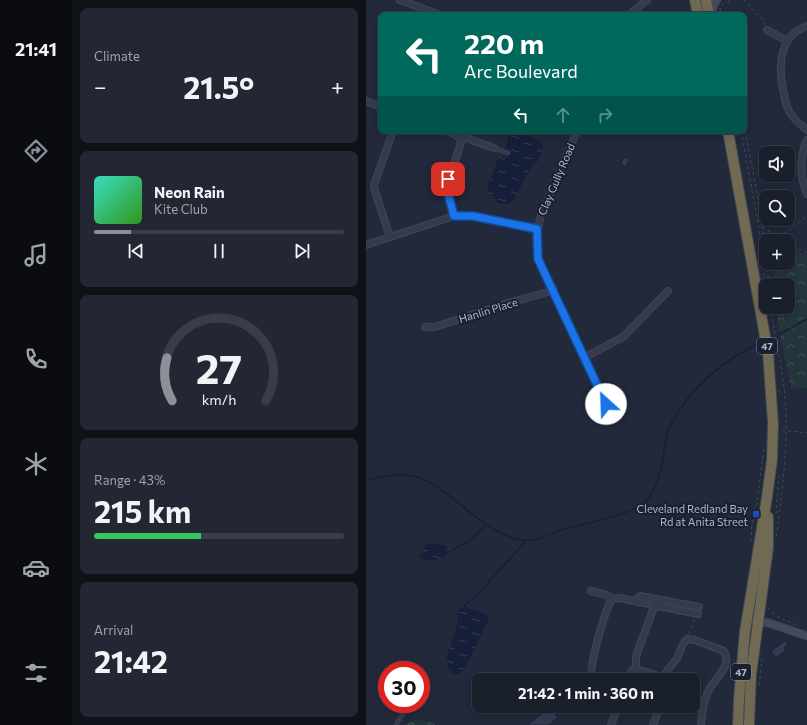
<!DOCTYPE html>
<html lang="en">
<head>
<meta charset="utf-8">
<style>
	body { margin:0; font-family:Commissioner,sans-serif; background:#232734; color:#f1f3f6; height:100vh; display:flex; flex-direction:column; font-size:15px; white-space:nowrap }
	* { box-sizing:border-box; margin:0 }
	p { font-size:13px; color:#9fa2a9 }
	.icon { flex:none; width:22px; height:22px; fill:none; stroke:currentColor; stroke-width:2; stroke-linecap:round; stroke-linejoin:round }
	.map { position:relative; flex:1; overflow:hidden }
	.drawer { display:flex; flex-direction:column; gap:8px; padding:8px; background:#0e1118; width:294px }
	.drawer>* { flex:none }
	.banner { position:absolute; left:12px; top:12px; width:369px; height:122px; border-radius:8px; box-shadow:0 2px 10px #0003,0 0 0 1px #383d48; background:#00695c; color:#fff; overflow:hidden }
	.buttons { position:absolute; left:393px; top:146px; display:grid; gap:8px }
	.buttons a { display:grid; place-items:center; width:36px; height:36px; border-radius:8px; background:#1a1f2c; box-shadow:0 2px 10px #0003,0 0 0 1px #383d48; font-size:20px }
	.speed { position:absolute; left:12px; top:661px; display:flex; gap:8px; font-size:20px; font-weight:700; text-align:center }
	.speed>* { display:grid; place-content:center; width:52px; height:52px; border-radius:50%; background:#1a1f2c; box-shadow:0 2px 10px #0003,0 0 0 1px #383d48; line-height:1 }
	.speed .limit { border:6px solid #d22; background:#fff; color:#111 }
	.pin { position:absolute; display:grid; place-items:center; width:34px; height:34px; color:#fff; margin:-17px; border-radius:8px; box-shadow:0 2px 6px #0006 }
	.me { position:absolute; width:44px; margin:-22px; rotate:335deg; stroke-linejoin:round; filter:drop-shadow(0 0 3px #0008) }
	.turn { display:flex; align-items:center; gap:14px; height:84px; padding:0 20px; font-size:18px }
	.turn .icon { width:52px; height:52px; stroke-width:2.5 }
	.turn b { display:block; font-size:28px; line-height:34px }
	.lanes { display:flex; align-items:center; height:38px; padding:0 20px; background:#0003; justify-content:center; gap:20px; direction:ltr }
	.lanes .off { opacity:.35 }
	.big { font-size:30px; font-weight:700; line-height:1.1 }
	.drawer .card { flex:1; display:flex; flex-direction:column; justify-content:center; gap:6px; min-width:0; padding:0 14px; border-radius:8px; background:#232734 }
	.drawer .dial { align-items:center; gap:0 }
	.dial svg { height:104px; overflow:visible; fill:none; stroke:#383d48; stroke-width:7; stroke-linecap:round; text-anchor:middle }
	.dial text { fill:#f1f3f6; stroke:none }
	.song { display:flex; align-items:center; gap:12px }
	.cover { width:48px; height:48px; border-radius:6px; background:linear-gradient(135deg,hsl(170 70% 55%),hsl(110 70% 35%)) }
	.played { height:4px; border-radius:2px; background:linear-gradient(90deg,#8c9099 15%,#383d48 15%) }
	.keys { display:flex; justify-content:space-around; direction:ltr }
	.heat { display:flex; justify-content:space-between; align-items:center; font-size:22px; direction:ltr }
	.charge { height:6px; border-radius:3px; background:linear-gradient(90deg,#34c759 43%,#383d48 0) }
	.trip { position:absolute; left:106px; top:673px; width:228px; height:40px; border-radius:8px; background:#1a1f2c; box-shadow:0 2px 10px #0003,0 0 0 1px #383d48; font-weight:700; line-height:40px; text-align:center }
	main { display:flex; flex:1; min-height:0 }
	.tabs { display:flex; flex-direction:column; width:72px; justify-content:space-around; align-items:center; background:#0a0c12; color:#9fa2a9 }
	.tabs .icon { width:28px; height:28px }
	.tabs .on { color:#8c9099 }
	.tabs b { font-size:18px; color:#f1f3f6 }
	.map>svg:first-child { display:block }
	.forest { fill:url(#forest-crowns) }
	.water { fill:url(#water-ripples) }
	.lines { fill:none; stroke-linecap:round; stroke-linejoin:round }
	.stream { stroke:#161e39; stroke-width:1.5 }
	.building { fill:#343c52; stroke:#1d2232 }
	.lane-casing { stroke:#3f4454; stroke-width:4.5 }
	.street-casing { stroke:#3f4454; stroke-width:8 }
	.secondary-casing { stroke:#3f4454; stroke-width:9 }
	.highway-casing { stroke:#3e4353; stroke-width:12 }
	.path { stroke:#3d4f54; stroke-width:1; stroke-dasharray:3 3; stroke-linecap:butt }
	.lane { stroke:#363b4b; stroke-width:2.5 }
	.street { stroke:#363b4b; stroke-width:5.5 }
	.secondary { stroke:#444a5e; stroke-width:7 }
	.highway { stroke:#716a53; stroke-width:10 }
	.route-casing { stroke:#114b97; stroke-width:10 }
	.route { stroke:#1a73e8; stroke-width:7 }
	.transit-dot { fill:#1a4fb4; stroke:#1b2030; stroke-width:1.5 }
	.labels { text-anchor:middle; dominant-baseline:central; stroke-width:4; stroke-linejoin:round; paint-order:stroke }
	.shield { fill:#1b2030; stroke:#84899a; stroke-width:1 }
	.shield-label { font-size:10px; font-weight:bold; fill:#b1b6c7 }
	.street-label { font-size:11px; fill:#b1b6c7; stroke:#1b2030 }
	.poi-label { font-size:11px; fill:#b1b6c7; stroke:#1b2030; text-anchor:end }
</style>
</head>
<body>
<main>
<nav class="tabs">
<b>21:41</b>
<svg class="icon on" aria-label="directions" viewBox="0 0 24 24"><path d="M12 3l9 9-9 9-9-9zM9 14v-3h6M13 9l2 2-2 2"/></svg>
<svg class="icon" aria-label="music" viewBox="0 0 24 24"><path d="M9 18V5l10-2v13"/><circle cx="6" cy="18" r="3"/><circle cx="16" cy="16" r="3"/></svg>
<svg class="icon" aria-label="phone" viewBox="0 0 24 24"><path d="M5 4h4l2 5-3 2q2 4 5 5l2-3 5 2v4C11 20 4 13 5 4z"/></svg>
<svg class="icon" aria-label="climate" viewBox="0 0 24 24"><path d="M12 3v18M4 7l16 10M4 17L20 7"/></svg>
<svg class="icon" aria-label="car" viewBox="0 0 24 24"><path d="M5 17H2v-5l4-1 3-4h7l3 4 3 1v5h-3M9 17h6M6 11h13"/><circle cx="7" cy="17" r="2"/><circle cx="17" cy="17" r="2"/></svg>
<svg class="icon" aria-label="filters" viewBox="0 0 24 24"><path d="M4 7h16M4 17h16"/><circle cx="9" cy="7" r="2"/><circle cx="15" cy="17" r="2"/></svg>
</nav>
<section class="drawer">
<div class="card"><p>Climate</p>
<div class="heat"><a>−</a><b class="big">21.5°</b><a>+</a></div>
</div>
<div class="card">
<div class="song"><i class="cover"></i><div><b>Neon Rain</b><p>Kite Club</p></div></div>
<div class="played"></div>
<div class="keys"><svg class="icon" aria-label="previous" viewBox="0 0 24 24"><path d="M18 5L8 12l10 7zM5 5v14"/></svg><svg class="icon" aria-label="pause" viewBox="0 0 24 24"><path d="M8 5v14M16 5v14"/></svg><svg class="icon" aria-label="next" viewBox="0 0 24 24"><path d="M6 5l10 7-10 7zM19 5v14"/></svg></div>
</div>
<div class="card dial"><svg viewBox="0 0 100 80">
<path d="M14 69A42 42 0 1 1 86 69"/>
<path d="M14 69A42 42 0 0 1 10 36" stroke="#8c9099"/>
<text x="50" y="56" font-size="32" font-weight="700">27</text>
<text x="50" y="72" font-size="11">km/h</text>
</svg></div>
<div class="card"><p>Range · 43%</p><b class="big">215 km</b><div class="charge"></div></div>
<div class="card"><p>Arrival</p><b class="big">21:42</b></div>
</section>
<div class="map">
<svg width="441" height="725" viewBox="0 0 441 725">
	<defs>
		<pattern id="forest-crowns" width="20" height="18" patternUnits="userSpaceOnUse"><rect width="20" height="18" fill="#24363c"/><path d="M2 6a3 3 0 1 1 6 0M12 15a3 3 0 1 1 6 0" fill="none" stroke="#415157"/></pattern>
		<pattern id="water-ripples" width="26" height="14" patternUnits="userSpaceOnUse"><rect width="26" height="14" fill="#161e39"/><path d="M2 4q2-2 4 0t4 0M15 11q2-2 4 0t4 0" fill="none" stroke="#363c54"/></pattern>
	</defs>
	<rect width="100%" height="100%" fill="#22293b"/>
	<g class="forest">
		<polygon points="422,245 441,255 441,388 425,389 412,322 411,307 422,307 422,285 409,285 407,263 422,263"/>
		<polygon points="49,720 64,722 70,725 38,725"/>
	</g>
	<g class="water">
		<path d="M152 132 175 141 177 150 171 162 166 165 148 200C143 205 137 205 130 202L128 196 122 195V185L133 156 142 157 144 150 139 148 143 135Z"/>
		<path d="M61 543 78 545 86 550C79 558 63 565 53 557Z"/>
		<polygon points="98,606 121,615 123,619 98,670 92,674 86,673 82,669 80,658 92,623 91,616 92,611"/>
	</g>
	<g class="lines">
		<g class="stream">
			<polyline points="414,334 441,319"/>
			<path d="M0 480C17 477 33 472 51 477 88 488 123 544 166 540 176 539 185 533 195 530 211 526 271 513 280 502 298 480 295 456 302 430 304 424 309 418 312 412 332 381 359 360 392 344"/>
			<polyline points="86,550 104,541 119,525"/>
			<polyline points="98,606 111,595 160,541"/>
		</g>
	</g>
	<g class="building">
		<polygon points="258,157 263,159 260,167 255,164"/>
		<polygon points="419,641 422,645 418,648 420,650 410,658 405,651"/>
		<polygon points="183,707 192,717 183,725 162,725"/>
	</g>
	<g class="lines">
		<g class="lane-casing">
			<g id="lane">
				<polyline points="128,148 142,153"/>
				<polyline points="30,725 43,704"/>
			</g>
		</g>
		<g class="street-casing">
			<g id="street">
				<polyline points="34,0 74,15"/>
				<polyline points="263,15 281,0"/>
				<path d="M441 26C414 36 412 64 417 89 418 94 419 101 421 107 425 117 433 123 441 130"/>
				<polyline points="401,30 421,41"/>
				<polyline points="0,101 15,107"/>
				<path d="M80 131C88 134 93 135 95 143L81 185 88 216"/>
				<polyline points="211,131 174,218 170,241 172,259 240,404"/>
				<polyline points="93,138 100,138 128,148"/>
				<path d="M441 140C433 157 434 177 441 194"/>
				<polyline points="24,237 9,191 8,185 27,131"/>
				<polyline points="0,245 88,216 107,216 171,229"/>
				<polyline points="59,327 69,327 139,304 186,291"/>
				<polyline points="219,357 257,337 302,291"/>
				<polyline points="225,591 241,595 246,599"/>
				<polyline points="269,601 274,596 333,607"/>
				<polyline points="270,669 270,656 291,599"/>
				<path d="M226 680C222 668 239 610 246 599L253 598 332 614"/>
				<polyline points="261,680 266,670 270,669 297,677"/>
				<path d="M297 680C298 670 308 665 312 656 315 650 316 644 321 639L329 640 358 651C367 667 348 678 342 692 337 702 336 713 335 725"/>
				<polyline points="245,725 252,706"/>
				<polyline points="287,725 294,706"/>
			</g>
		</g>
		<g class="secondary-casing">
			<g id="secondary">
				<polyline points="345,15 348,3 351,0"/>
				<polyline points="381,620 403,623 441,636"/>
			</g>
		</g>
		<g class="highway-casing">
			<g id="highway">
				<polyline points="329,0 332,15"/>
				<polyline points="340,0 343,15"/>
				<polyline points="362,131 402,353 407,423 406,460 401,497 379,631 373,699 372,725"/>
				<polyline points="383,725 385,675 402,548 402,517"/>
			</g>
		</g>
		<g class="path">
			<polyline points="378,0 398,21 399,25"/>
			<polyline points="356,5 366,0"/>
			<polyline points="354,8 355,15"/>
			<polyline points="378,125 391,193 400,257"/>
			<polyline points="375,131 393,228 400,294"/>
			<polyline points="396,228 415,236 441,216"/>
			<polyline points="415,236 418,241"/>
			<polyline points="422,243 441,253"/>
			<polyline points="401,263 403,285"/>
			<path d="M405 307C408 337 417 367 419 398 423 444 416 492 410 538"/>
			<polyline points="413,390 414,396"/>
			<polyline points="416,430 441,433"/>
			<polyline points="410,514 413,474"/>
			<polyline points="385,541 387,511 391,503 398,446"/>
			<polyline points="402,608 412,617 433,626"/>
			<polyline points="323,634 329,618"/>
			<polyline points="393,685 396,659"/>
		</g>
		<use href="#lane" class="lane"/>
		<use href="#street" class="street"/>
		<use href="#secondary" class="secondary"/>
		<use href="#highway" class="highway"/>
	</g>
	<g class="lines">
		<g class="route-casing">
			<polyline id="route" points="82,179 81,190 88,216 107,216 171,229 172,259 240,404"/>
		</g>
		<use href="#route" class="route"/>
	</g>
	<rect class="transit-dot" x="386" y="510" width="8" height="8" rx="2"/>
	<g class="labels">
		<g class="shield">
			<rect x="391" y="338" width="20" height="16" rx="3"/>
			<rect x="365" y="664" width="20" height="16" rx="3"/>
		</g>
		<g class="shield-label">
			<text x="401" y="346">47</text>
			<text x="375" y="672">47</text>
		</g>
		<g class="street-label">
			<text transform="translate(190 179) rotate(-67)">Clay Gully Road</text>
			<text transform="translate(122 310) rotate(-17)">Hanlin Place</text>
		</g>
		<g class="poi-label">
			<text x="382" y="508">Cleveland Redland Bay<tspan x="382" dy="13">Rd at Anita Street</tspan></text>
		</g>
	</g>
</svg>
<div class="buttons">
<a><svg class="icon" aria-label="sound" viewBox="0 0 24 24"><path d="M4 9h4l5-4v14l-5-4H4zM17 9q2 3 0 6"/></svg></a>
<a><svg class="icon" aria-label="search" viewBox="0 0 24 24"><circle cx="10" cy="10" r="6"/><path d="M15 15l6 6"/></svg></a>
<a>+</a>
<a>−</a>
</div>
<div class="speed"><div class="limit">30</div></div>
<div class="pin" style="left:82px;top:179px;background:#d93025"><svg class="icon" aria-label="arrive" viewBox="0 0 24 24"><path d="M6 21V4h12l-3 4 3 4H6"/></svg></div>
<svg class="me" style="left:240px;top:404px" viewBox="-20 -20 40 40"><circle r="19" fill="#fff"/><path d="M0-13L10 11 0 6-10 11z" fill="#1a73e8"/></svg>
<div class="trip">21:42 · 1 min · 360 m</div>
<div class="banner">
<div class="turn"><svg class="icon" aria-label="left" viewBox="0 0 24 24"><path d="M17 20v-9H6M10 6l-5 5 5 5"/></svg><div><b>220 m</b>Arc Boulevard</div></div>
<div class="lanes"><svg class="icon" aria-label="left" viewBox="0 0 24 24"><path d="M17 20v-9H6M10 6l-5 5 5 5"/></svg><svg class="icon off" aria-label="ahead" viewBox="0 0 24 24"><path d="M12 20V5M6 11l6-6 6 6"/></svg><svg class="icon off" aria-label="right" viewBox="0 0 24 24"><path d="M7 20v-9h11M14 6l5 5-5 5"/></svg></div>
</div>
</div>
</main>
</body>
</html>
